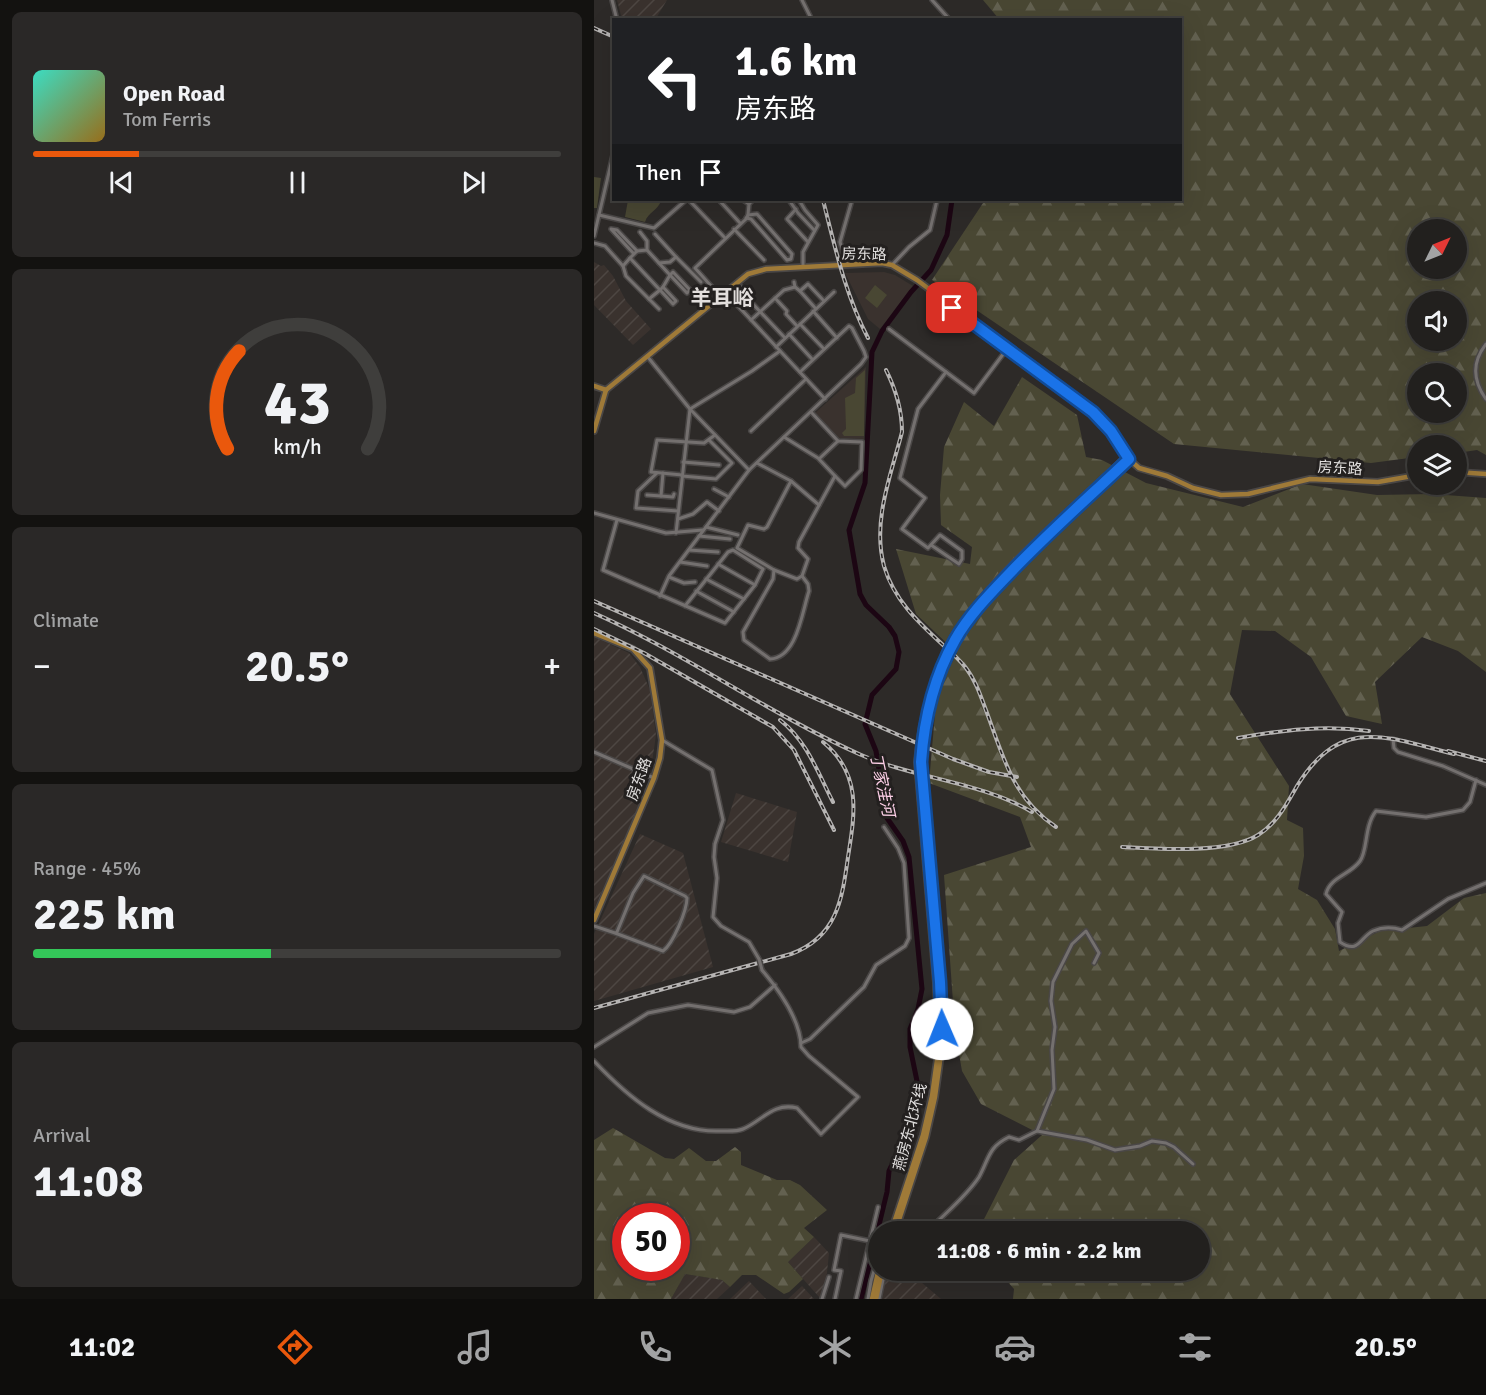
<!DOCTYPE html>
<html lang="en">
<head>
<meta charset="utf-8">
<style>
	body { margin:0; font-family:Signika,"Noto Sans SC",sans-serif; background:#2a2827; color:#f1f3f6; height:100vh; display:flex; flex-direction:column; font-size:22px; white-space:nowrap }
	* { box-sizing:border-box; margin:0 }
	p { font-size:20px; color:#a2a3a4 }
	.icon { flex:none; width:33px; height:33px; fill:none; stroke:currentColor; stroke-width:2; stroke-linecap:round; stroke-linejoin:round }
	.map { position:relative; flex:1; overflow:hidden }
	.side { display:flex; flex-direction:column; gap:12px; padding:12px; background:#131210; width:594px }
	.side>* { flex:none }
	.top-card { position:absolute; left:18px; top:18px; width:570px; height:183px; border-radius:0px; box-shadow:0 6px 24px #0002,0 0 0 2px #3f3e3c; background:#202124; color:#fff; overflow:hidden }
	.needle { width:39px; rotate:47deg }
	.controls { position:absolute; left:813px; top:219px; display:grid; gap:12px }
	.controls a { display:grid; place-items:center; width:60px; height:60px; border-radius:50%; background:#22201e; box-shadow:0 6px 24px #0002,0 0 0 2px #3f3e3c; font-size:30px }
	.speed { position:absolute; left:18px; top:1203px; display:flex; gap:12px; font-size:30px; font-weight:700; text-align:center }
	.speed>* { display:grid; place-content:center; width:78px; height:78px; border-radius:50%; background:#22201e; box-shadow:0 6px 24px #0002,0 0 0 2px #3f3e3c; line-height:1 }
	.speed .limit { border:9px solid #d22; background:#fff; color:#111 }
	.pin { position:absolute; display:grid; place-items:center; width:51px; height:51px; color:#fff; margin:-26px; border-radius:12px; box-shadow:0 3px 9px #0006 }
	.me { position:absolute; width:66px; margin:-33px; rotate:359deg; stroke-linejoin:round; filter:drop-shadow(0 0 4px #0008) }
	.turn { display:flex; align-items:center; gap:21px; height:126px; padding:0 24px; font-size:27px }
	.turn .icon { width:78px; height:78px; stroke-width:2.5 }
	.turn b { display:block; font-size:42px; line-height:51px }
	.then { display:flex; align-items:center; height:57px; padding:0 24px; background:#0003; gap:12px; font-size:22px }
	.big { font-size:45px; font-weight:800; line-height:1.1 }
	.side .widget { flex:1; display:flex; flex-direction:column; justify-content:center; gap:9px; min-width:0; padding:0 21px; border-radius:9px; background:#2a2827 }
	.side .dial { align-items:center; gap:0 }
	.dial svg { height:156px; overflow:visible; fill:none; stroke:#3f3e3c; stroke-width:7; stroke-linecap:round; text-anchor:middle }
	.dial text { fill:#f1f3f6; stroke:none }
	.song { display:flex; align-items:center; gap:18px }
	.cover { width:72px; height:72px; border-radius:9px; background:linear-gradient(135deg,hsl(170 70% 55%),hsl(40 70% 35%)) }
	.played { height:6px; border-radius:3px; background:linear-gradient(90deg,#ea580c 20%,#3f3e3c 20%) }
	.keys { display:flex; justify-content:space-around; direction:ltr }
	.heat { display:flex; justify-content:space-between; align-items:center; font-size:33px; direction:ltr }
	.charge { height:9px; border-radius:4px; background:linear-gradient(90deg,#34c759 45%,#3f3e3c 0) }
	.trip { position:absolute; left:274px; top:1221px; width:342px; height:60px; border-radius:30px; background:#22201e; box-shadow:0 6px 24px #0002,0 0 0 2px #3f3e3c; font-weight:800; line-height:60px; text-align:center }
	.menu { display:flex; height:96px; justify-content:space-around; align-items:center; background:#0e0d0c; color:#a2a3a4 }
	.menu .icon { width:42px; height:42px }
	.menu .active { color:#ea580c }
	.menu b { font-size:27px; color:#f1f3f6 }
	main { display:flex; flex:1; min-height:0 }
	.map>svg:first-child { display:block }
	.built { fill:#3a322e }
	.industrial { fill:url(#industrial-furrows) }
	.forest { fill:url(#forest-firs); fill-rule:evenodd }
	.pitch { fill:#494733 }
	.lines { fill:none; stroke-linecap:round; stroke-linejoin:round }
	.river { stroke:#1c0613; stroke-width:5 }
	.minor-casing { stroke:#4a4746; stroke-width:6 }
	.major-casing { stroke:#4a4746; stroke-width:8 }
	.minor { stroke:#74706f; stroke-width:3 }
	.major { stroke:#9f7a38; stroke-width:4.5 }
	.rail-casing { stroke:#b6b4b3; stroke-width:4 }
	.rail { stroke:#23201f; stroke-width:1.5; stroke-dasharray:4.5; stroke-linecap:butt }
	.minor-bridge-casing { stroke:#4a4746; stroke-width:6; stroke-linecap:butt }
	.major-bridge-casing { stroke:#4a4746; stroke-width:8; stroke-linecap:butt }
	.minor-bridge { stroke:#74706f; stroke-width:3 }
	.major-bridge { stroke:#9f7a38; stroke-width:4.5 }
	.route-casing { stroke:#114b97; stroke-width:15 }
	.route { stroke:#1a73e8; stroke-width:10 }
	.labels { text-anchor:middle; dominant-baseline:central; stroke-width:6; stroke-linejoin:round; paint-order:stroke }
	.street-label { font-size:15px; fill:#e1dfde; stroke:#23201f }
	.water-label { font-size:16px; font-style:italic; fill:#fdcfe7; stroke:#23201f }
	.district-label { font-size:21px; font-weight:bold; fill:#e3dfdd; stroke:#23201f }
</style>
</head>
<body>
<main>
<section class="side">
<div class="widget">
<div class="song"><i class="cover"></i><div><b>Open Road</b><p>Tom Ferris</p></div></div>
<div class="played"></div>
<div class="keys"><svg class="icon" aria-label="previous" viewBox="0 0 24 24"><path d="M18 5L8 12l10 7zM5 5v14"/></svg><svg class="icon" aria-label="pause" viewBox="0 0 24 24"><path d="M8 5v14M16 5v14"/></svg><svg class="icon" aria-label="next" viewBox="0 0 24 24"><path d="M6 5l10 7-10 7zM19 5v14"/></svg></div>
</div>
<div class="widget dial"><svg viewBox="0 0 100 80">
<path d="M14 69A42 42 0 1 1 86 69"/>
<path d="M14 69A42 42 0 0 1 20 19" stroke="#ea580c"/>
<text x="50" y="56" font-size="32" font-weight="700">43</text>
<text x="50" y="72" font-size="11">km/h</text>
</svg></div>
<div class="widget"><p>Climate</p>
<div class="heat"><a>−</a><b class="big">20.5°</b><a>+</a></div>
</div>
<div class="widget"><p>Range · 45%</p><b class="big">225 km</b><div class="charge"></div></div>
<div class="widget"><p>Arrival</p><b class="big">11:08</b></div>
</section>
<div class="map">
<svg width="892" height="1299" viewBox="0 0 892 1299">
	<defs>
		<pattern id="industrial-furrows" width="10" height="10" patternUnits="userSpaceOnUse" patternTransform="scale(1.5)"><rect width="10" height="10" fill="#3a322e"/><path d="M-1 1l2-2M0 10L10 0M9 11l2-2" fill="none" stroke="#4d4642"/></pattern>
		<pattern id="forest-firs" width="22" height="20" patternUnits="userSpaceOnUse" patternTransform="scale(1.5)"><rect width="22" height="20" fill="#494733"/><path d="M5 1l3.5 6h-7zM16 11l3.5 6h-7z" fill="#636150"/></pattern>
	</defs>
	<rect width="100%" height="100%" fill="#2d2a28"/>
	<g class="built">
		<polygon points="290,272 301,275 319,286 286,329 274,319 251,273"/>
		<polygon points="272,367 270,439 245,438 221,413"/>
	</g>
	<g class="industrial">
		<polygon points="23,0 73,0 61,20 28,19"/>
		<polygon points="0,262 7,266 10,265 19,276 32,301 57,329 39,345 0,305"/>
		<polygon points="0,637 35,653 46,667 56,690 62,735 58,762 50,765 43,785 49,795 0,909"/>
		<polygon points="142,793 203,812 194,862 127,842"/>
		<polygon points="46,834 89,853 119,967 0,1001 0,934"/>
		<polygon points="220,1237 235,1253 232,1282 226,1298 194,1262"/>
		<polygon points="293,1270 314,1271 347,1299 288,1299"/>
		<polygon points="91,1274 128,1280 136,1287 123,1299 77,1299"/>
		<polygon points="155,1281 172,1299 136,1299"/>
		<polygon points="208,1286 220,1299 194,1299"/>
	</g>
	<g class="forest">
		<path d="M389 0H892V455L883 450 863 453 862 446H824L823 457 777 463 580 444 338 280 391 200H586V20L405 19ZM824 230H862V268H824ZM824 302H862V340H824ZM824 374H862V412H824Z"/>
		<polygon points="428,377 483,415 492,457 508,460 552,483 649,507 708,484 783,495 838,494 892,498 892,672 864,651 828,637 781,682 788,724 752,716 717,657 681,631 648,630 636,694 695,786 693,820 709,828 710,856 704,889 723,900 741,929 745,951 786,931 833,926 870,898 892,893 892,1299 419,1299 420,1289 404,1271 606,1270 606,1232 384,1231 420,1160 448,1135 387,1104 368,1071 361,1030 350,875 437,847 426,817 335,783 343,691 363,653 322,614 302,549 376,564 378,547 347,525 346,495 350,447 370,402 400,426"/>
		<path d="M19 1128 71 1158 80 1159 95 1148 112 1161H122L141 1147 147 1152V1165L183 1180H196L206 1185 233 1210 210 1228 220 1237 194 1262 209 1279 195 1292 190 1294 162 1275H148L136 1287 128 1280 91 1274 77 1299H0V1140ZM32 1216H82V1268H32Z"/>
	</g>
	<g class="pitch">
		<polygon points="0,177 7,178 3,208 0,208"/>
		<path d="M34 200H67C65 210 54 212 51 222L31 217Z"/>
		<polygon points="281,285 293,295 283,308 271,298"/>
		<polygon points="271,370 270,436 250,436 248,433 252,429 251,398 261,393 262,378"/>
	</g>
	<g class="lines">
		<polyline class="river" points="267,1299 293,1192 295,1171 318,1121 319,1105 324,1086 316,1047 316,1029 324,1009 328,989 315,857 309,841 293,818 282,751 271,724 278,695 302,669 305,652 301,636 295,627 272,605 266,594 255,530 271,483 278,352 288,331 317,292 337,270 353,235 358,200"/>
		<g class="minor-casing">
			<g id="minor">
				<polyline points="18,0 23,20"/>
				<polyline points="208,0 218,20"/>
				<polyline points="338,0 356,20"/>
				<polyline points="95,200 131,238"/>
				<polyline points="125,200 146,223"/>
				<polyline points="149,200 155,204"/>
				<polyline points="195,200 204,213 220,230"/>
				<polyline points="205,200 211,210 224,225 209,252 209,267"/>
				<polyline points="202,209 193,219 214,242"/>
				<polyline points="5,215 60,228 92,200"/>
				<polyline points="152,218 157,219 193,260 197,259 198,254 163,214 154,215"/>
				<polyline points="140,229 170,260"/>
				<polyline points="61,234 82,257 76,262 65,263"/>
				<polyline points="0,236 20,151"/>
				<polyline points="0,243 11,246 29,266 32,276 65,309"/>
				<polyline points="53,250 76,275 79,272 96,290 93,293 76,275 69,287"/>
				<polyline points="43,251 53,250 53,241 46,232"/>
				<polyline points="82,257 107,282"/>
				<polyline points="36,258 43,251 23,230 17,229 40,254"/>
				<polyline points="253,265 246,242 258,200"/>
				<polyline points="298,265 315,247 336,230 343,200"/>
				<polyline points="29,266 36,258 66,290 69,287 82,301 79,304 66,290 55,299"/>
				<polyline points="147,287 157,299 157,302 191,338"/>
				<polyline points="201,287 206,291 214,284 230,301"/>
				<polyline points="206,291 222,309"/>
				<polyline points="131,292 231,399"/>
				<polyline points="126,296 101,268 152,219 154,215 155,204 159,200"/>
				<polyline points="181,298 193,311 192,314 203,326"/>
				<polyline points="219,311 243,338"/>
				<polyline points="157,320 190,290 201,287 200,282"/>
				<polyline points="206,324 230,349"/>
				<polyline points="295,329 380,393 413,349"/>
				<polyline points="195,334 218,359"/>
				<path d="M892 344C878 362 879 381 892 399"/>
				<polyline points="182,347 240,292"/>
				<polyline points="53,356 96,409 155,470"/>
				<polyline points="217,412 244,441 268,442 267,470 251,486 241,476"/>
				<polyline points="157,431 212,379"/>
				<polyline points="190,437 224,458 241,476 205,542 204,548 214,559 208,576 203,579 180,570 143,548 154,525 170,529 173,527 197,481"/>
				<polyline points="226,458 244,441"/>
				<polyline points="89,462 125,465"/>
				<polyline points="163,463 197,481 225,505"/>
				<polyline points="63,473 44,491 42,508 84,511"/>
				<polyline points="88,475 57,472 63,440 110,443 121,435"/>
				<polyline points="88,476 122,479 138,463 115,440"/>
				<polyline points="120,489 135,497"/>
				<polyline points="53,495 67,496 69,473"/>
				<polyline points="67,496 79,497 80,494"/>
				<polyline points="0,513 72,533 109,530"/>
				<polyline points="84,519 99,514 113,502 125,511"/>
				<polyline points="23,520 9,570 131,623 161,585 169,569 139,550 134,552 91,606"/>
				<polyline points="112,527 144,535"/>
				<polyline points="82,533 96,409 158,371 186,351"/>
				<polyline points="105,536 136,539"/>
				<polyline points="337,545 365,564 368,559 368,551 346,535 334,548 308,529 331,498 306,478 324,409 352,372"/>
				<polyline points="95,550 124,552"/>
				<polyline points="86,562 113,566"/>
				<polyline points="124,564 161,585"/>
				<path d="M180 570 179 579 149 632 150 640 176 659C203 658 208 612 215 591L214 584 208 576"/>
				<polyline points="75,577 90,583 101,582"/>
				<polyline points="112,579 150,599"/>
				<polyline points="102,591 140,612"/>
				<polyline points="66,596 75,576 155,470 267,364 272,357 270,351 258,328 255,326 206,372"/>
				<polyline points="799,739 800,748 804,752 849,766 892,785"/>
				<polyline points="68,740 118,770 129,820 121,844 120,857 123,878 119,917 127,926 155,942 165,959"/>
				<polyline points="0,752 60,778"/>
				<path d="M882 780 876 802 869 810 832 817 782 811C770 826 774 850 766 861 756 875 736 877 732 894L748 912 744 923 746 942C765 955 766 937 779 931 788 927 799 927 808 930L854 899 892 883"/>
				<path d="M0 926 21 933 23 932 39 893 50 876 91 896 93 898C93 910 79 944 69 951L21 933"/>
				<polyline points="207,1043 216,1039 270,987 282,965 311,946 315,938 310,863 304,848 290,827"/>
				<polyline points="0,1047 54,1013 94,1005 140,1012 156,1007 181,985"/>
				<path d="M0 1061C33 1096 75 1133 126 1131 133 1131 142 1132 149 1129 168 1121 179 1102 203 1108L227 1134 264 1097 215 1056 207 1047C207 1021 184 989 168 970"/>
				<polyline points="443,1131 493,1140 521,1150 546,1146 558,1141 572,1143 580,1147 599,1164"/>
				<path d="M333 1232C350 1214 372 1197 385 1177 395 1159 394 1147 415 1137L425 1140 443 1131 460 1089 458 1050 461 1027 457 1001 459 982 478 944 492 931 505 953 500 963"/>
				<polyline points="228,1299 235,1277"/>
				<polyline points="241,1299 247,1271 240,1270 247,1235 276,1241"/>
				<polyline points="262,1299 284,1207"/>
				<polyline points="274,1299 277,1281 285,1254"/>
				<polyline points="285,1299 291,1270"/>
			</g>
		</g>
		<g class="major-casing">
			<g id="major">
				<polyline points="0,386 12,390"/>
				<polyline points="12,390 154,274 172,269 288,263 298,265 323,280 499,412 517,431 535,459 545,468 573,476 599,488 627,495 654,494 716,479 784,482 824,475"/>
				<polyline points="0,431 12,390"/>
				<polyline points="862,472 892,474"/>
				<polyline points="491,501 535,459"/>
				<polyline points="430,558 467,522"/>
				<polyline points="0,633 39,649 56,668 68,740 66,758 60,778 0,920"/>
				<path d="M358 638C401 571 475 512 533 456"/>
				<polyline points="361,640 374,619 400,590"/>
				<polyline points="278,1299 285,1268"/>
				<polyline points="282,1299 288,1270"/>
			</g>
		</g>
		<use href="#minor" class="minor"/>
		<use href="#major" class="major"/>
		<g class="rail-casing">
			<g id="rail">
				<polyline points="0,28 20,37"/>
				<path d="M229 200C241 247 251 294 274 338"/>
				<path d="M292 370C302 390 308 409 308 432 297 475 278 521 290 566 300 600 324 622 349 645 357 652 365 659 372 668 382 681 387 697 393 713 410 759 419 798 462 827"/>
				<polyline points="0,601 359,759 395,772 423,777"/>
				<path d="M0 613C92 654 174 713 265 754 321 779 385 781 438 812"/>
				<polyline points="0,629 50,653 179,727 200,750 240,830"/>
				<path d="M186 720C213 741 224 773 239 802"/>
				<path d="M644 738C689 730 730 725 775 731"/>
				<polyline points="854,751 892,761"/>
				<path d="M528 847C564 849 634 854 664 835 683 823 692 805 703 786 747 715 792 737 860 754"/>
				<path d="M0 1008 197 954C243 937 248 900 254 857 261 813 268 774 229 742"/>
			</g>
		</g>
		<use href="#rail" class="rail"/>
		<g class="minor-bridge-casing">
			<polyline id="minor-bridge" points="165,959 168,970"/>
		</g>
		<g class="major-bridge-casing">
			<g id="major-bridge">
				<path d="M297 1232 329 1135 338 1096 344 1053 342 983 323 762C327 718 338 678 358 638"/>
				<path d="M301 1232 332 1137 341 1097 347 1054 346 982 328 763C330 719 341 679 361 640"/>
			</g>
		</g>
		<use href="#minor-bridge" class="minor-bridge"/>
		<use href="#major-bridge" class="major-bridge"/>
	</g>
	<g class="lines">
		<g class="route-casing">
			<path id="route" d="M348 1029 346 982 327 762C330 720 340 677 361 640 375 615 396 594 416 573 454 533 495 497 535 459L517 431 499 412 358 308"/>
		</g>
		<use href="#route" class="route"/>
	</g>
	<g class="labels">
		<g class="street-label">
			<text transform="translate(270 254) rotate(1)">房东路</text>
			<text transform="translate(746 468) rotate(3)">房东路</text>
			<text transform="translate(45 779) rotate(-70)">房东路</text>
			<text transform="translate(316 1127) rotate(-75)">燕房东北环线</text>
		</g>
		<g class="water-label">
			<text transform="translate(288 785) rotate(78)">丁家洼河</text>
		</g>
		<g class="district-label">
			<text x="128" y="298">羊耳峪</text>
		</g>
	</g>
</svg>
<div class="controls">
<a><svg class="needle" viewBox="-14 -14 28 28"><path d="M0-13l5 13h-10z" fill="#e53935"/><path d="M0 13l5-13h-10z" fill="#a2a3a4"/></svg></a>
<a><svg class="icon" aria-label="sound" viewBox="0 0 24 24"><path d="M4 9h4l5-4v14l-5-4H4zM17 9q2 3 0 6"/></svg></a>
<a><svg class="icon" aria-label="search" viewBox="0 0 24 24"><circle cx="10" cy="10" r="6"/><path d="M15 15l6 6"/></svg></a>
<a><svg class="icon" aria-label="layers" viewBox="0 0 24 24"><path d="M12 4l9 5-9 5-9-5zM3 14l9 5 9-5"/></svg></a>
</div>
<div class="speed"><div class="limit">50</div></div>
<div class="pin" style="left:358px;top:308px;background:#d93025"><svg class="icon" aria-label="arrive" viewBox="0 0 24 24"><path d="M6 21V4h12l-3 4 3 4H6"/></svg></div>
<svg class="me" style="left:348px;top:1029px" viewBox="-20 -20 40 40"><circle r="19" fill="#fff"/><path d="M0-13L10 11 0 6-10 11z" fill="#1a73e8"/></svg>
<div class="trip">11:08 · 6 min · 2.2 km</div>
<div class="top-card">
<div class="turn"><svg class="icon" aria-label="left" viewBox="0 0 24 24"><path d="M17 20v-9H6M10 6l-5 5 5 5"/></svg><div><b>1.6 km</b>房东路</div></div>
<div class="then">Then<svg class="icon" aria-label="arrive" viewBox="0 0 24 24"><path d="M6 21V4h12l-3 4 3 4H6"/></svg></div>
</div>
</div>
</main>
<nav class="menu">
<b>11:02</b>
<svg class="icon active" aria-label="directions" viewBox="0 0 24 24"><path d="M12 3l9 9-9 9-9-9zM9 14v-3h6M13 9l2 2-2 2"/></svg>
<svg class="icon" aria-label="music" viewBox="0 0 24 24"><path d="M9 18V5l10-2v13"/><circle cx="6" cy="18" r="3"/><circle cx="16" cy="16" r="3"/></svg>
<svg class="icon" aria-label="phone" viewBox="0 0 24 24"><path d="M5 4h4l2 5-3 2q2 4 5 5l2-3 5 2v4C11 20 4 13 5 4z"/></svg>
<svg class="icon" aria-label="climate" viewBox="0 0 24 24"><path d="M12 3v18M4 7l16 10M4 17L20 7"/></svg>
<svg class="icon" aria-label="car" viewBox="0 0 24 24"><path d="M5 17H2v-5l4-1 3-4h7l3 4 3 1v5h-3M9 17h6M6 11h13"/><circle cx="7" cy="17" r="2"/><circle cx="17" cy="17" r="2"/></svg>
<svg class="icon" aria-label="filters" viewBox="0 0 24 24"><path d="M4 7h16M4 17h16"/><circle cx="9" cy="7" r="2"/><circle cx="15" cy="17" r="2"/></svg>
<b>20.5°</b>
</nav>
</body>
</html>
